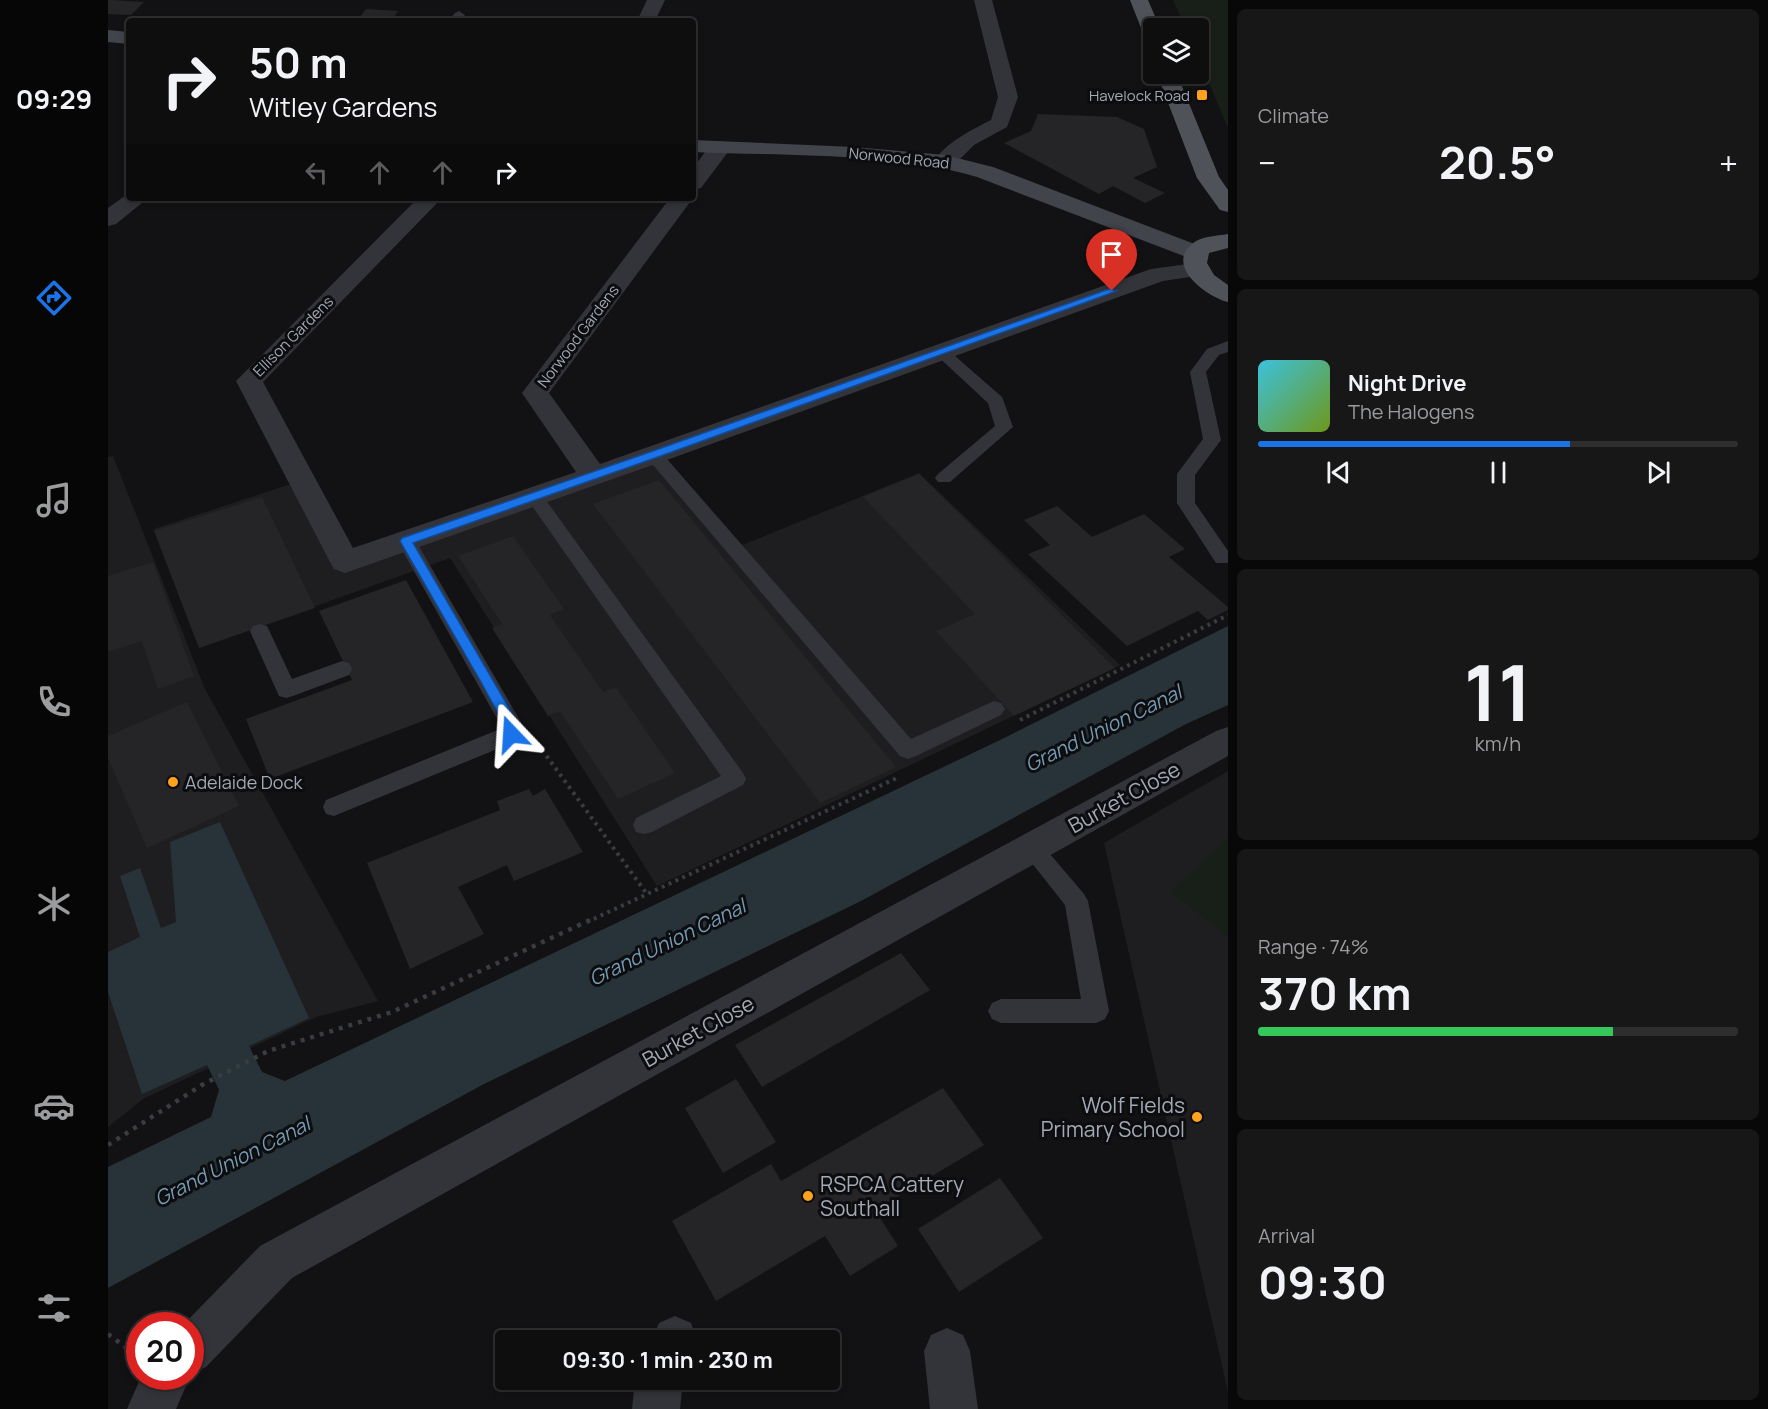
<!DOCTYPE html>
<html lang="en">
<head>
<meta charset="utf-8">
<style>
	body { margin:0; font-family:Manrope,sans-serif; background:#171718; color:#f1f3f6; height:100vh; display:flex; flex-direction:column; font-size:22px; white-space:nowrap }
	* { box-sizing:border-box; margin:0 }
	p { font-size:20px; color:#9b9c9e }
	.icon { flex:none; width:33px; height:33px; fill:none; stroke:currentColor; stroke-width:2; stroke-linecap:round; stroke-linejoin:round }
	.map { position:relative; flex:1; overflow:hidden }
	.details { display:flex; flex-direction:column; gap:9px; padding:9px; background:#080808; width:540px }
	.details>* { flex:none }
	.banner { position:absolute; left:18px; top:18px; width:570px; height:183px; border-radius:6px; box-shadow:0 3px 9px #0003,0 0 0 2px #2e2e2f; background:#0e0e0f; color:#f1f3f6; overflow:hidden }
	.fabs { position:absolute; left:1035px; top:18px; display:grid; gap:12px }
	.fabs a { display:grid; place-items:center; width:66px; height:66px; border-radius:6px; background:#0e0e0f; box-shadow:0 3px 9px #0003,0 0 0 2px #2e2e2f; font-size:30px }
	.speed { position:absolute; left:18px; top:1312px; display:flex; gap:12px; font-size:30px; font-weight:700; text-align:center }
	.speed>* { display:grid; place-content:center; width:78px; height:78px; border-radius:50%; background:#0e0e0f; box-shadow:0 3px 9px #0003,0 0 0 2px #2e2e2f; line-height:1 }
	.speed .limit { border:9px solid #d22; background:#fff; color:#111 }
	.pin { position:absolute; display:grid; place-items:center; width:51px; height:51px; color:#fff; margin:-62px -26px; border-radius:50% 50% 50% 0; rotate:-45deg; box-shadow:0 0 6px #0007 }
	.pin .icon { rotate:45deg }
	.me { position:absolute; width:66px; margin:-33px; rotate:340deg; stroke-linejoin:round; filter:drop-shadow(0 0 4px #0008) }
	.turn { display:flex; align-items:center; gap:21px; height:126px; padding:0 24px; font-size:27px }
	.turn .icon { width:78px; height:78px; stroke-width:2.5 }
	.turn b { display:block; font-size:42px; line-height:51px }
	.lanes { display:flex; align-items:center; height:57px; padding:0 24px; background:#0003; justify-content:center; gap:30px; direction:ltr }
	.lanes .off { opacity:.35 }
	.big { font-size:45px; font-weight:700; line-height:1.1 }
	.details .widget { flex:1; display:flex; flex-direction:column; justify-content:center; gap:9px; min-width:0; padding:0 21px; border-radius:9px; background:#171718 }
	.details .dial { align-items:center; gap:0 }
	.dial b { font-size:78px; line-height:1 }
	.song { display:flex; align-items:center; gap:18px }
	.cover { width:72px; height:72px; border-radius:9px; background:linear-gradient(135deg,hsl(190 70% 55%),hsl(80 70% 35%)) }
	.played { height:6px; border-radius:3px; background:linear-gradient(90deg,#1a73e8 65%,#2e2e2f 65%) }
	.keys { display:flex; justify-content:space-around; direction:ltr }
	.heat { display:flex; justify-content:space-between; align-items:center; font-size:33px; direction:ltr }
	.charge { height:9px; border-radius:4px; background:linear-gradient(90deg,#34c759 74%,#2e2e2f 0) }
	.trip { position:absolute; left:387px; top:1330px; width:345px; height:60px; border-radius:6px; background:#0e0e0f; box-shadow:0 3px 9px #0003,0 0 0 2px #2e2e2f; font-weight:700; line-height:60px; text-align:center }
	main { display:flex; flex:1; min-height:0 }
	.tab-bar { display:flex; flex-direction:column; width:108px; justify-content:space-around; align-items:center; background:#060606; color:#9b9c9e }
	.tab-bar .icon { width:42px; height:42px }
	.tab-bar .current { color:#1a73e8 }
	.tab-bar b { font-size:27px; color:#f1f3f6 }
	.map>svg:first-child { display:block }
	.built { fill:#1e1e21 }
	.green { fill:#181f19 }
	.water { fill:#273339 }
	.building { fill:#252528 }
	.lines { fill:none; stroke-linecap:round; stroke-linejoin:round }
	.path-far1 { stroke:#393c41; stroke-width:4; stroke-dasharray:3 4.5; stroke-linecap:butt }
	.path { stroke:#393c41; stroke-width:4.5; stroke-dasharray:4 6; stroke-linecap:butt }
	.lane { fill:#33343a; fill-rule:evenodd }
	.street { fill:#33343a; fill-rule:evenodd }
	.secondary { fill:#41444a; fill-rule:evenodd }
	.primary { fill:#4f5259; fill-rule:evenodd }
	.route { fill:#1a73e8; stroke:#114b97; stroke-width:1.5 }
	.poi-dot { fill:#ffa21f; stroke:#0d0d0f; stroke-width:2 }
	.labels { text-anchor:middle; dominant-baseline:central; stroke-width:6; stroke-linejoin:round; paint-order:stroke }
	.far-poi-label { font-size:15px; fill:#a2aab6; stroke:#0d0d0f; text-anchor:end }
	.far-street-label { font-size:15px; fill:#a2aab6; stroke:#0d0d0f }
	.poi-label { font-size:18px; fill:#a2aab6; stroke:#0d0d0f; text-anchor:start }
	.water-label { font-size:20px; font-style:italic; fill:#759cb5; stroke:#0d0d0f }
	.near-street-label { font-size:21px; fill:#a2aab6; stroke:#0d0d0f }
	.near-poi-label { font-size:21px; fill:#a2aab6; stroke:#0d0d0f; text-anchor:end }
</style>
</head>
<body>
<main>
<nav class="tab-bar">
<b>09:29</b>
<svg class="icon current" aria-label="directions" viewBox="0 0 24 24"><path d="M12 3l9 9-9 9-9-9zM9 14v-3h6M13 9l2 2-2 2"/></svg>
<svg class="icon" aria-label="music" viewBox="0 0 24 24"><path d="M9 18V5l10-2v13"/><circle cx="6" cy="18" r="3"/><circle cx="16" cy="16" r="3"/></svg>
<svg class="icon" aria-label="phone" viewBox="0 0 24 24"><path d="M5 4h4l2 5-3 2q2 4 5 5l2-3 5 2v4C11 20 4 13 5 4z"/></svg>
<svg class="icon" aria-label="climate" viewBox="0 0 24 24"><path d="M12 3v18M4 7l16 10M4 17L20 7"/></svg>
<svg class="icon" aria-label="car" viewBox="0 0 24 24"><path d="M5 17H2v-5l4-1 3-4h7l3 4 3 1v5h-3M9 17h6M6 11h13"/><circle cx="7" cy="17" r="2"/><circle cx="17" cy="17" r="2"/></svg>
<svg class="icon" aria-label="filters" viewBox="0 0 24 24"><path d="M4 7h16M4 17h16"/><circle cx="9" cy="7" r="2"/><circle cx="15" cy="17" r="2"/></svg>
</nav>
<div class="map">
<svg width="1120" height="1409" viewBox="0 0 1120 1409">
	<rect width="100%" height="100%" fill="#121214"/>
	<g class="built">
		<polygon points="5,456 97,689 270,1001 208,1017 35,1099 0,1127 0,457"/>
		<polygon points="552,457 632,546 811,473 1012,665 549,886 342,558 91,648 46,529 192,481 233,568"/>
		<polygon points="1120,771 1120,1392 996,843"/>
	</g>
	<g class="green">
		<polygon points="1065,0 1120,0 1120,128 1091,59 1090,28 1078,28"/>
		<polygon points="1120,837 1120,937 1062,892"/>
	</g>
	<polygon class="water" points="1120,626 1120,705 1078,724 753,901 376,1084 0,1288 0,1167 103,1117 111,1090 99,1065 34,1094 0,992 0,952 32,937 12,876 32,868 53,928 68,922 62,842 112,822 201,1018 141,1046 154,1072 177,1081 892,740"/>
	<g class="building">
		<polygon points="0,0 4,0 36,2 23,15 0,14"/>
		<polygon points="258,9 290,11 283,21 249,21"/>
		<polygon points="930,114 1009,117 1036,129 1049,167 1025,178 1057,193 1037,203 1005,186 991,194 896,143 923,131"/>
		<polygon points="811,474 1007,668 906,716 828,631 867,614 755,497"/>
		<polygon points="551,480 788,767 712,803 485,504"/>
		<polygon points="154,497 207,608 91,648 46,531"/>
		<polygon points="949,506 984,537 1036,514 1077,549 1061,557 1120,607 1120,610 1100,620 1090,611 1019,646 920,554 942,545 916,520"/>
		<polygon points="405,536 456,609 442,615 495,692 508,687 567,773 510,799 452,711 440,716 384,628 394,624 350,556"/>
		<polygon points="45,562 86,676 50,689 34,641 0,652 0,576"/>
		<polygon points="298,580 365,702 162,779 138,719 244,680 211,611"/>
		<polygon points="79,702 131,806 39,848 0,758 0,736"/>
		<polygon points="421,789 425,796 437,789 475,852 406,881 399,865 350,887 376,934 302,969 259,863 392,810 389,801"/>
		<polygon points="793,953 822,990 654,1087 627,1045"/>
		<polygon points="628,1079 668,1142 615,1173 577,1108"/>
		<polygon points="835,1088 876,1145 767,1210 790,1246 742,1276 717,1236 608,1301 564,1221 663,1164 673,1181"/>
		<polygon points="892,1178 935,1238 851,1292 810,1229"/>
	</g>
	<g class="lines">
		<g class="path-far1">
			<polyline points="912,720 1120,615"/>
			<polyline points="427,747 435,751 539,894"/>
			<polyline points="479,922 791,777"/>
		</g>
		<g class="path">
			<polyline points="0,1145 94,1085 160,1051 284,1012 482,920"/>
			<polyline points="0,1334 32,1358"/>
		</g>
		<g class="lane">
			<polygon points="351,11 357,15 352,21 340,21 347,13"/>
			<polygon points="1120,341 1120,352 1111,355 1098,372 1113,440 1087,475 1087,503 1120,551 1120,563 1108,563 1069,503 1069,474 1095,439 1082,372 1099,349"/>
			<polygon points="833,347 839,349 894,397 905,427 842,482 830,482 827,478 830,474 887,426 880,403 825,352"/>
			<polygon points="546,449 552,451 803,739 886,701 893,703 897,709 893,715 808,756 800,759 792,756 540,459 537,455 540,451"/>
			<polygon points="426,490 432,492 635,773 638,779 635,785 544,832 536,834 528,832 525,825 528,818 613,776 420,500 417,496 420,492"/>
			<polygon points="298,534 305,536 414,724 414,734 411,740 226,816 218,814 215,807 218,800 392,729 392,724 289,541 291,536"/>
			<polygon points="152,624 159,626 184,679 234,661 241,663 244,669 241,675 185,696 178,698 171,696 142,631 145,626"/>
			<polygon points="923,838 931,841 976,894 980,901 1001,1011 997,1019 988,1023 893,1023 884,1019 880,1011 884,1003 893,999 973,999 957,905 912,848 915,841"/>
		</g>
		<g class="street">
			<polygon points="539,0 557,0 547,21 529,21"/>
			<path d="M866 0H884L910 97 899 127 866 145 845 166 837 167 829 166 826 161C840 141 862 131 883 120L890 97Z"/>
			<polygon points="612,142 620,143 623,148 593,188 585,190 585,168 604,143"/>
			<polygon points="21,193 21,198 40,198 8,224 0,226 0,208"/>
			<polygon points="310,198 334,198 155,382 245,548 468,472 414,393 562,198 585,198 441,393 492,464 1043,269 1087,263 1095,265 1099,270 1095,275 1055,281 556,461 237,573 226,569 222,562 128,381"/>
			<polygon points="1120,727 1120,756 184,1278 98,1367 82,1374 82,1326 74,1326 152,1246 1108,731"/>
			<polygon points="567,1316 583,1323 589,1341 543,1341 551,1323"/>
			<polygon points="839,1328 855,1335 862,1351 870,1409 822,1409 816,1351 823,1335"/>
			<polygon points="33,1377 82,1377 68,1409 19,1409"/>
			<polygon points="527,1380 575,1380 572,1409 524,1409"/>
		</g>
		<g class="secondary">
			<polygon points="0,30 21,32 21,44 0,42"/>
			<path d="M585 140 746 147 837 155 885 167 1097 248 1101 253 1097 258 1089 260 1081 258 869 177C782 152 676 156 585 152Z"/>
		</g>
		<g class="primary">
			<polygon points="1022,0 1040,0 1052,28 1046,28 1046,44 1039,42 1037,38"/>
			<polygon points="1049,74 1069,74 1111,177 1120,190 1120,212 1112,210 1089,178"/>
			<path d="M1120 234V248L1101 253 1099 263 1106 275 1120 285V302C1099 297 1057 266 1084 244 1093 236 1109 236 1120 234Z"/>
		</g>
	</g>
	<polygon class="route" points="1001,289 1009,291 550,457 305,543 408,720 410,734 408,737 398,737 396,724 373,682 292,541 294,538 542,452"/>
	<g class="poi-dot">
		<rect x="1088" y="89" width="12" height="12" rx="3"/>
		<circle cx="65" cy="782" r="6"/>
		<circle cx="1089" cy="1117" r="6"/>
		<circle cx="700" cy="1196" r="6"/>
	</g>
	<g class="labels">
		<g class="far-poi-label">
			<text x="1082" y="95">Havelock Road</text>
		</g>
		<g class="far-street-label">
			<text transform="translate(791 158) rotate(6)">Norwood Road</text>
			<text transform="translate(185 336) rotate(-45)">Ellison Gardens</text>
			<text transform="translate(470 336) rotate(-53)">Norwood Gardens</text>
		</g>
		<g class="poi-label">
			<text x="77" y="782">Adelaide Dock</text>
		</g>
		<g class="water-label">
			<text transform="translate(995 728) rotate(-26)">Grand Union Canal</text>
			<text transform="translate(559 942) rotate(-26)">Grand Union Canal</text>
			<text transform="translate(124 1161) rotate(-27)">Grand Union Canal</text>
		</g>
		<g class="near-street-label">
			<text transform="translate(1016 797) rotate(-29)">Burket Close</text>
			<text transform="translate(590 1031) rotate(-29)">Burket Close</text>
		</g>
		<g class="near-poi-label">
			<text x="1077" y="1105">Wolf Fields<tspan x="1077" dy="24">Primary School</tspan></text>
			<text x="712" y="1184" text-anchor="start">RSPCA Cattery<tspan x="712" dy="24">Southall</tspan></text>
		</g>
	</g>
</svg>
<div class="fabs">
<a><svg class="icon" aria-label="layers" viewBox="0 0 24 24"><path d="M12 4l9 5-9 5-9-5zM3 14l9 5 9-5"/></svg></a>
</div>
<div class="speed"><div class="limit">20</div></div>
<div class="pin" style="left:1004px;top:291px;background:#d93025"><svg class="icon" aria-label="arrive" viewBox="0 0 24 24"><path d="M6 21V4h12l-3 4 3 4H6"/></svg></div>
<svg class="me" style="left:403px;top:734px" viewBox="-20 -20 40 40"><path d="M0-17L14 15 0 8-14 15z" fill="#1a73e8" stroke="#fff" stroke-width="4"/></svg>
<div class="trip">09:30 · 1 min · 230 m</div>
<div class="banner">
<div class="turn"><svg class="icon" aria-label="right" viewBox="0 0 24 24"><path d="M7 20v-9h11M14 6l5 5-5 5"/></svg><div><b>50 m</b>Witley Gardens</div></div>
<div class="lanes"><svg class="icon off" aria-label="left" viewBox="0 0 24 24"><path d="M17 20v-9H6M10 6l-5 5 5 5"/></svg><svg class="icon off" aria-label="ahead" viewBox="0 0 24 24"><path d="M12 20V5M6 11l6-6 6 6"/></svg><svg class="icon off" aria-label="ahead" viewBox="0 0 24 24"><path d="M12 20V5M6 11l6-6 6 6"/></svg><svg class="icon" aria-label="right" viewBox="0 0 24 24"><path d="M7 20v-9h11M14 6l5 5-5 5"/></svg></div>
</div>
</div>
<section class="details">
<div class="widget"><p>Climate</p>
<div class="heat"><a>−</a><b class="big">20.5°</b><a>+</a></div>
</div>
<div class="widget">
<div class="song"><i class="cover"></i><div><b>Night Drive</b><p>The Halogens</p></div></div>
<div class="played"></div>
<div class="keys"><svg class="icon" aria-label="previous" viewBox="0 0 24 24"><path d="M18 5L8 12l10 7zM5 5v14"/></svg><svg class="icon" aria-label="pause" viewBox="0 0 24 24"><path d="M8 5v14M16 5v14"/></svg><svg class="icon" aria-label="next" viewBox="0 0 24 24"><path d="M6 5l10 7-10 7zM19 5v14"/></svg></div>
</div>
<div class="widget dial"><b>11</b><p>km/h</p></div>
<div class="widget"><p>Range · 74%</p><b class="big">370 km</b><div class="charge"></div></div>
<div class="widget"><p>Arrival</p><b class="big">09:30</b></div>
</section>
</main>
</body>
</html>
